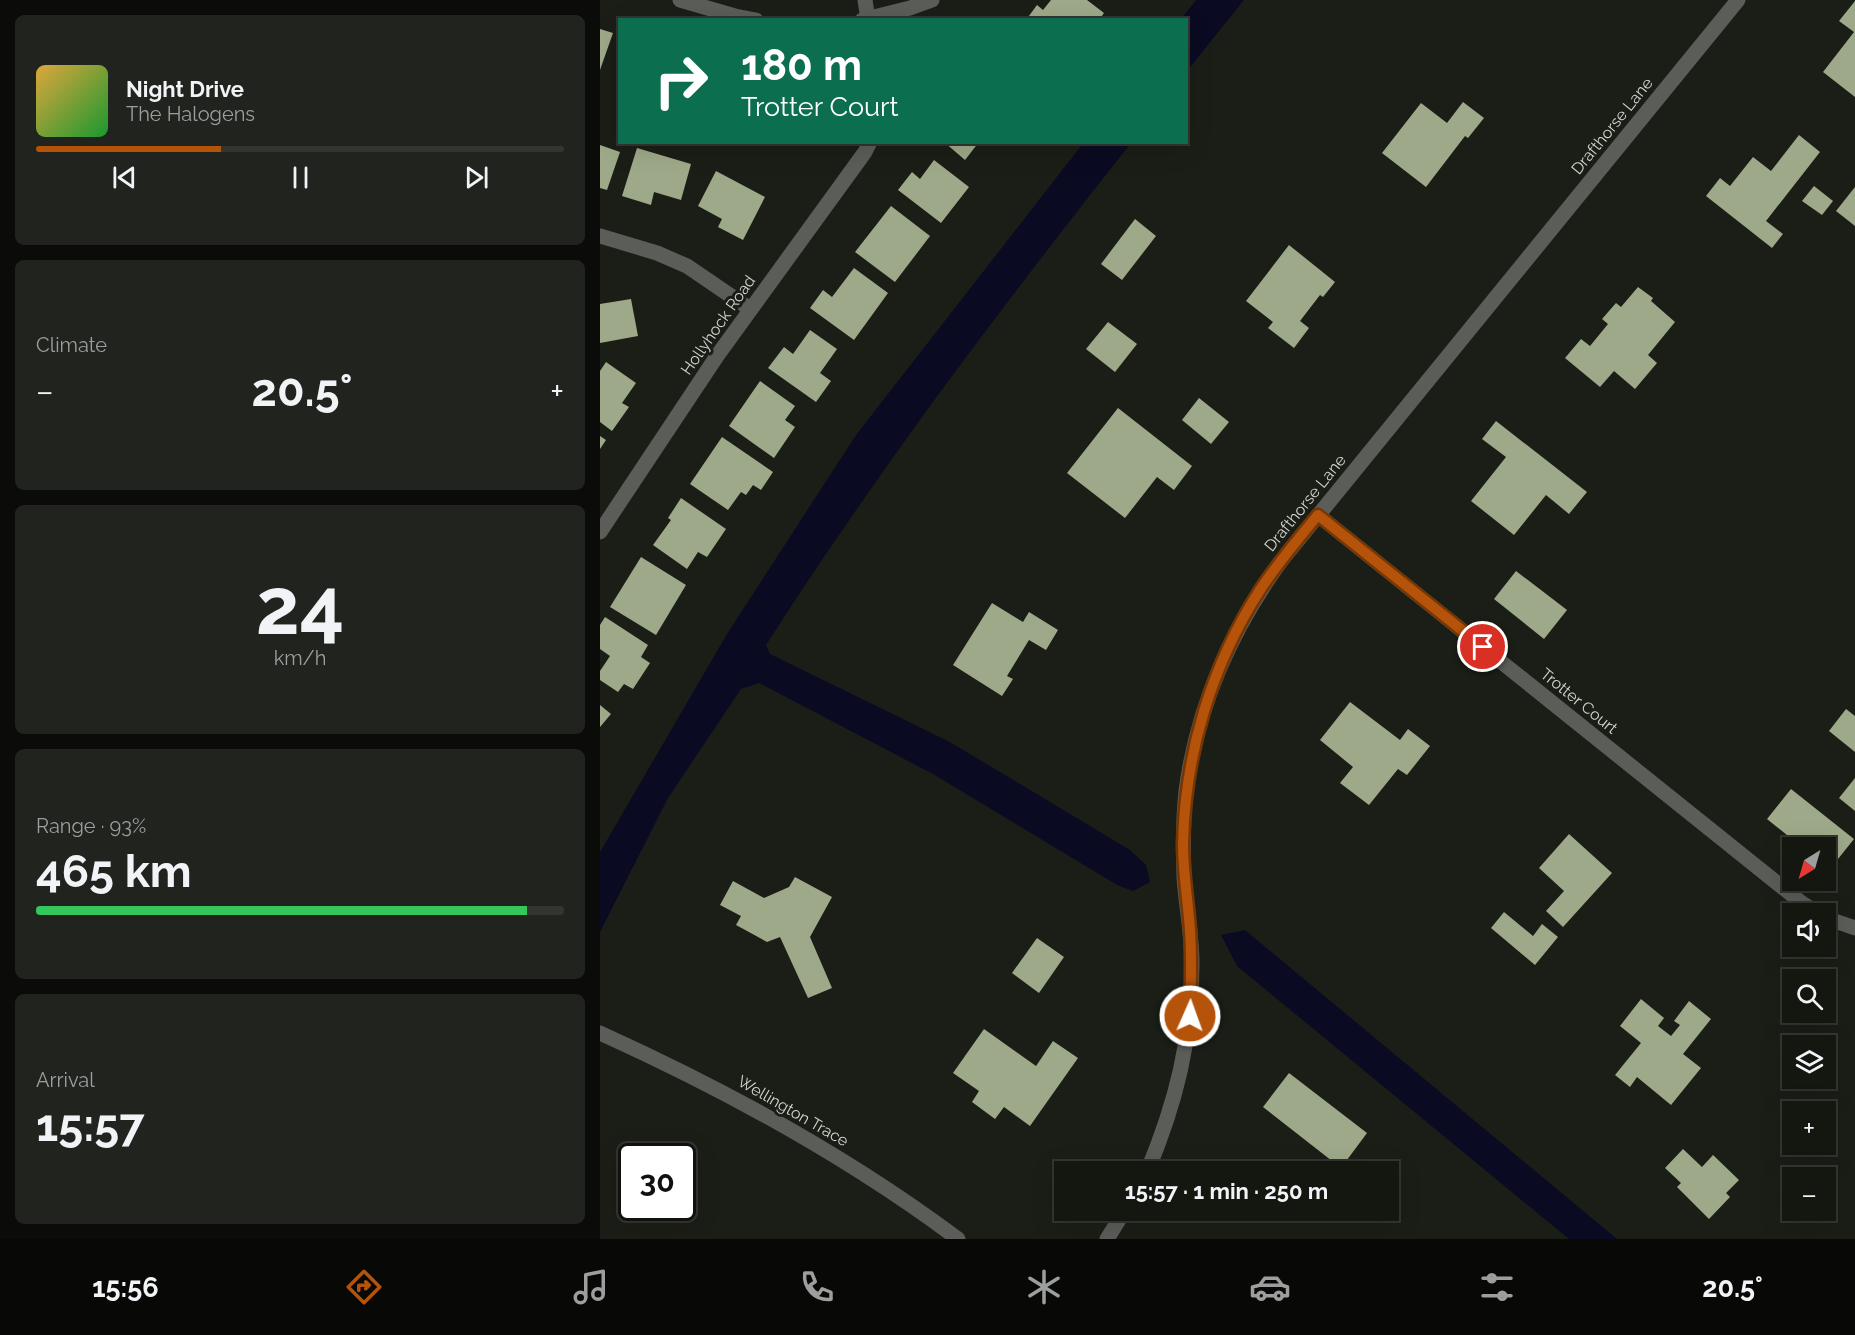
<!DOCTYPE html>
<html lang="en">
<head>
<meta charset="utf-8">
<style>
	body { margin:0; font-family:Raleway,sans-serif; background:#21231e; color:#f1f3f6; height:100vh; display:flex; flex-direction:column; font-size:22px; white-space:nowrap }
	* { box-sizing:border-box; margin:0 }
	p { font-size:20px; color:#9d9f9f }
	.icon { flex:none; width:33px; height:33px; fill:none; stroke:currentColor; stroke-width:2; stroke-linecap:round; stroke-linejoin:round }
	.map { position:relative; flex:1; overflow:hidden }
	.details { display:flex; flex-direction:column; gap:15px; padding:15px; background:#0b0c09; width:600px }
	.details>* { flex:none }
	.hud { position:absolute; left:18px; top:18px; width:570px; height:126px; border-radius:0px; box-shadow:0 6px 24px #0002,0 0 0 2px #333530; background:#0b6e4f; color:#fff; overflow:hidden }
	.needle { width:39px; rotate:217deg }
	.tools { position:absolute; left:1182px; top:837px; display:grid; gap:12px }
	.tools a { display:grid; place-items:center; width:54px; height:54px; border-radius:0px; background:#141610; box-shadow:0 6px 24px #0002,0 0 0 2px #333530; font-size:30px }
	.speed { position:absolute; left:18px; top:1143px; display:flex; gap:12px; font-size:30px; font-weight:700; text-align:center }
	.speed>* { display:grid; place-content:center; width:78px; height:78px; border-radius:50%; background:#141610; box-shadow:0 6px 24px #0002,0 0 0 2px #333530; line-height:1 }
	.speed .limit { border:3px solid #111; border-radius:9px; background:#fff; color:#111 }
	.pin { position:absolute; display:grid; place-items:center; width:51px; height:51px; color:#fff; margin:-26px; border:3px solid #fff; border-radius:50%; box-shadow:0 2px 6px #0007 }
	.me { position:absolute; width:66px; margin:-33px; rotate:2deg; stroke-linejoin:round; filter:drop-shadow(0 0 4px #0008) }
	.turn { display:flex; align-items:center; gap:21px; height:126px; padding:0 24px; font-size:27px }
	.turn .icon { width:78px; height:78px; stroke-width:2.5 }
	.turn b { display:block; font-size:42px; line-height:51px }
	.big { font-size:45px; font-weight:700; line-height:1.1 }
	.details .card { flex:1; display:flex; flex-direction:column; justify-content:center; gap:9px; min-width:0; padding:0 21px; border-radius:9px; background:#21231e }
	.details .dial { align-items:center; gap:0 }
	.dial b { font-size:78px; line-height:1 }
	.song { display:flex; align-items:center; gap:18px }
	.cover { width:72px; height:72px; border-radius:9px; background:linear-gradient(135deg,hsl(40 70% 55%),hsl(130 70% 35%)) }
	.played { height:6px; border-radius:3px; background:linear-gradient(90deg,#b45309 35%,#333530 35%) }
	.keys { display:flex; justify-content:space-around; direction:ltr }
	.heat { display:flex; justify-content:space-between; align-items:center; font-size:33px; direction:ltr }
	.charge { height:9px; border-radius:4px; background:linear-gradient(90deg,#34c759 93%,#333530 0) }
	.trip { position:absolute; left:454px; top:1161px; width:345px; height:60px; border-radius:0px; background:#141610; box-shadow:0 6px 24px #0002,0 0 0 2px #333530; font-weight:700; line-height:60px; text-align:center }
	.dock { display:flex; height:96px; justify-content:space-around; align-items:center; background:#080906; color:#9d9f9f }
	.dock .icon { width:42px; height:42px }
	.dock .on { color:#b45309 }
	.dock b { font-size:27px; color:#f1f3f6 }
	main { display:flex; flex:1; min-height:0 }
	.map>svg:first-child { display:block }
	.water { fill:#0a0b22 }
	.building { fill:#9ea989 }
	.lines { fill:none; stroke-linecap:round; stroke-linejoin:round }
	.minor { stroke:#5b5d59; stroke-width:15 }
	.route-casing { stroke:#753606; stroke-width:15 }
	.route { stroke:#b45309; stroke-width:10 }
	.labels { text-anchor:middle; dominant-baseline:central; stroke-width:6; stroke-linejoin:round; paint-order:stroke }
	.street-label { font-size:16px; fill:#d3d5d0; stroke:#1b1e16 }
</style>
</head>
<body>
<main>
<section class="details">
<div class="card">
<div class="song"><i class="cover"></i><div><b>Night Drive</b><p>The Halogens</p></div></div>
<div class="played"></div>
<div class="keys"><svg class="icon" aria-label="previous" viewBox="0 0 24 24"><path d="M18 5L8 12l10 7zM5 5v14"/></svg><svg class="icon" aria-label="pause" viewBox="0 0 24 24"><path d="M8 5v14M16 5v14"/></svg><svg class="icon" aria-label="next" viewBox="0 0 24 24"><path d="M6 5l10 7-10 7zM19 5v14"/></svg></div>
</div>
<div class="card"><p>Climate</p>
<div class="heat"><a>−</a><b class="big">20.5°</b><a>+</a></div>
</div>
<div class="card dial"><b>24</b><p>km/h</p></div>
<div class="card"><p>Range · 93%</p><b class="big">465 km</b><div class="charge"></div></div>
<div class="card"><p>Arrival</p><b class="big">15:57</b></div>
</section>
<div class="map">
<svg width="1255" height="1239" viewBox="0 0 1255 1239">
	<rect width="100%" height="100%" fill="#1b1e16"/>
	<g class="water">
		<polygon points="596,0 644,0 587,71 586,20 581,19"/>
		<path d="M484 142 531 143C403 305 278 470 166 645L170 654 350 742 530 850 546 865 550 882 533 891 517 885 333 774 159 683 141 689 68 798 0 932V852L127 634 256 435Z"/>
		<polygon points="645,930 1017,1239 969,1239 637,966 621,935"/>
	</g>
	<g class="building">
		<polygon points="451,0 487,0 504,13 499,20 426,20 437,5 443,10"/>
		<polygon points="1255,1 1255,97 1223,72 1254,32 1239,21"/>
		<polygon points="0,29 13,33 0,70"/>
		<polygon points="863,102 884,118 868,138 865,136 826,187 782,153 821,103 847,123"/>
		<polygon points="1199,135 1220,152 1166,221 1183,234 1172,248 1106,196 1120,178 1130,186 1153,157 1171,171"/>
		<polygon points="344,142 379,142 365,160"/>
		<polygon points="0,145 20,152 7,190 0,188"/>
		<polygon points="37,148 91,164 81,200 54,192 51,205 22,196"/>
		<polygon points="334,160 369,187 341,223 298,190 312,172 320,179"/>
		<polygon points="116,171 165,197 143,240 118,227 122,219 98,206"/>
		<polygon points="1214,186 1233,201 1222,215 1202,201"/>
		<polygon points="1255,187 1255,226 1236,211"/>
		<polygon points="291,206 330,236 295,282 255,252"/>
		<polygon points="535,219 556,236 522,280 501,264"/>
		<polygon points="689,245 735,282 723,297 720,295 700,321 709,328 694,348 668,328 673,322 646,301"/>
		<polygon points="254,268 288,293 254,340 210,308 223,290 232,297"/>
		<polygon points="1038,287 1053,298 1051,301 1075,322 1048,355 1057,363 1035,389 1014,371 1000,387 965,358 981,339 990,346 1008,324 1002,319 1016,303 1021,307"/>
		<polygon points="31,299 38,336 0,343 0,304"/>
		<polygon points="508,322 537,344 515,372 486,349"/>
		<polygon points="210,330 237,349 220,373 231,381 216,402 168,368 184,347 193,354"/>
		<polygon points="6,362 36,383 22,403 29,407 12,431 0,422 0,371"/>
		<polygon points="160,381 195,406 185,420 195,427 174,458 129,426"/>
		<polygon points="599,398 629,422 611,444 582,420"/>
		<polygon points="518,408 592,466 574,490 557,477 525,518 467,473"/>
		<polygon points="896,421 987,492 969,514 946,495 914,535 871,501 906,457 882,439"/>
		<polygon points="0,436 6,440 0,449"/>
		<polygon points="122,437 173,472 161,490 153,485 146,495 141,492 128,510 90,484"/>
		<polygon points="81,498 126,529 107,557 98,552 87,569 53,545 71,520 68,518"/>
		<polygon points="41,557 86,585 56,635 10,607"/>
		<polygon points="916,571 967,610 944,639 894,599"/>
		<polygon points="392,603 423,622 429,612 458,630 446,650 429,640 407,676 413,679 402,696 353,665"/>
		<polygon points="5,617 48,645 41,657 50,663 33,689 24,684 18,692 0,680 0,671 10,656 0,649 0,625"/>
		<polygon points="750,702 800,740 808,729 830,746 807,775 798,769 769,805 740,783 753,767 720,740"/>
		<polygon points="0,705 11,714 0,727"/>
		<polygon points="1246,709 1255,716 1255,752 1229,731"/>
		<polygon points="1255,778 1255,811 1239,798"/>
		<polygon points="1191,789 1254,839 1230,869 1226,865 1226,848 1203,848 1167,819"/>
		<polygon points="969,834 1012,873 963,927 946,911 964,891 939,868"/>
		<polygon points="195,877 232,897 210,937 232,988 208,998 180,937 167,942 136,925 141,916 120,905 133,881 164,898 189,887"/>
		<polygon points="904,912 933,936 942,924 958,937 935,965 891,928"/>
		<polygon points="437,938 464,957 439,993 412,973"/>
		<polygon points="1041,999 1064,1018 1058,1026 1071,1036 1080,1025 1074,1021 1089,1001 1111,1019 1083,1054 1101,1068 1071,1105 1037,1077 1030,1087 1015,1075 1041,1043 1020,1026"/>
		<polygon points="384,1029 436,1066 453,1041 478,1058 430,1126 404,1107 395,1119 372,1102 379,1091 353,1073"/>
		<polygon points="689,1073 767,1133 741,1168 663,1107"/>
		<polygon points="1083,1149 1102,1167 1113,1155 1139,1180 1126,1193 1130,1197 1109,1219 1077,1187 1081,1183 1065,1168"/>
	</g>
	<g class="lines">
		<g class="minor">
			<polyline points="80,0 135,16 156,20"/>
			<polyline points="265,0 268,20"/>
			<polyline points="262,20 310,8 332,0"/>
			<polyline points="0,236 57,253 87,266 150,309"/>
			<polyline points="718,515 1202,903 1219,914"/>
			<polyline points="0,532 117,356 265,152 270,142"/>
			<polyline points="1226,918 1255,928"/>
			<path d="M0 1033C126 1090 247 1156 358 1239"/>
			<path d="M547 1172C576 1103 592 1039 592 964 592 935 586 906 584 877 583 849 583 819 586 791 597 706 631 630 681 561L1138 0"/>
			<polyline points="507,1239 525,1210"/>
		</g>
	</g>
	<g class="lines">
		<g class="route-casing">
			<path id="route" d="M590 1016C591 987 592 959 590 930 588 901 583 873 583 844 585 754 611 666 660 590 677 564 698 539 718 515L883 647"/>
		</g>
		<use href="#route" class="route"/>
	</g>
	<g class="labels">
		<g class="street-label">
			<text transform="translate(1012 126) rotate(-51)">Drafthorse Lane</text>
			<text transform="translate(118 325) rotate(-55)">Hollyhock Road</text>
			<text transform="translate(705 503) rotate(-51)">Drafthorse Lane</text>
			<text transform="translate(979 701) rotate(39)">Trotter Court</text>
			<text transform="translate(193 1111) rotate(30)">Wellington Trace</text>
		</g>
	</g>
</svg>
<div class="tools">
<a><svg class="needle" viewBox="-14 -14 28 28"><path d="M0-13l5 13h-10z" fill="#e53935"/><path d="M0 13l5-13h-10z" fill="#9d9f9f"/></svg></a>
<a><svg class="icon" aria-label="sound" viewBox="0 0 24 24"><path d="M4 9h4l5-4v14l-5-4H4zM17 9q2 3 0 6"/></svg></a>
<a><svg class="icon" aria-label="search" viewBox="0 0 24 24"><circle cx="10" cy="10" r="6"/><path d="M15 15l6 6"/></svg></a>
<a><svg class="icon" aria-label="layers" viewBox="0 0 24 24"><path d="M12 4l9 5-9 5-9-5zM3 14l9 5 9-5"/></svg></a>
<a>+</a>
<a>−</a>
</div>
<div class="speed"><div class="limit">30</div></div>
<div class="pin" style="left:883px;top:647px;background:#d93025"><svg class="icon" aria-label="arrive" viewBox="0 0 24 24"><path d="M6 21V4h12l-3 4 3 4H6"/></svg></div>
<svg class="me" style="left:590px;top:1016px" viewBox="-20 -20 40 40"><circle r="17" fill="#b45309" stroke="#fff" stroke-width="3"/><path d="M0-11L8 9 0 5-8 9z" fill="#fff"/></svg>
<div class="trip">15:57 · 1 min · 250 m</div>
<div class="hud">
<div class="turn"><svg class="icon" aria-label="right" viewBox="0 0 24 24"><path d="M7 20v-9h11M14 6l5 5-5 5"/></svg><div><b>180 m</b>Trotter Court</div></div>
</div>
</div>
</main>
<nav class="dock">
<b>15:56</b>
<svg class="icon on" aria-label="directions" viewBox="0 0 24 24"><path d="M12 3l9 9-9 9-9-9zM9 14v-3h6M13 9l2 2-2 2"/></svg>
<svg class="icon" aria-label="music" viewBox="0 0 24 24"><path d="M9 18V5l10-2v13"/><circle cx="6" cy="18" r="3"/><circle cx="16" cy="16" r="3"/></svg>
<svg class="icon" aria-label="phone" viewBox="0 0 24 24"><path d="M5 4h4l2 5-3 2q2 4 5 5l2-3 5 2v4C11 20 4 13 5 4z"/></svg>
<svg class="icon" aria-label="climate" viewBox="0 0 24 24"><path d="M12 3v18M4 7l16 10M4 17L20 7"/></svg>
<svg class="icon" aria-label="car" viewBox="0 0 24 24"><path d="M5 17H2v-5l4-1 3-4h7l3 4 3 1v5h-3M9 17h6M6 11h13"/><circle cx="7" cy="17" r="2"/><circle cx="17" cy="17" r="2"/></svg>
<svg class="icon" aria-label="filters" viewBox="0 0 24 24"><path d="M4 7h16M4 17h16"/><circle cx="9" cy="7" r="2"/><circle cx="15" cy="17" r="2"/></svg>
<b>20.5°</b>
</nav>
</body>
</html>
